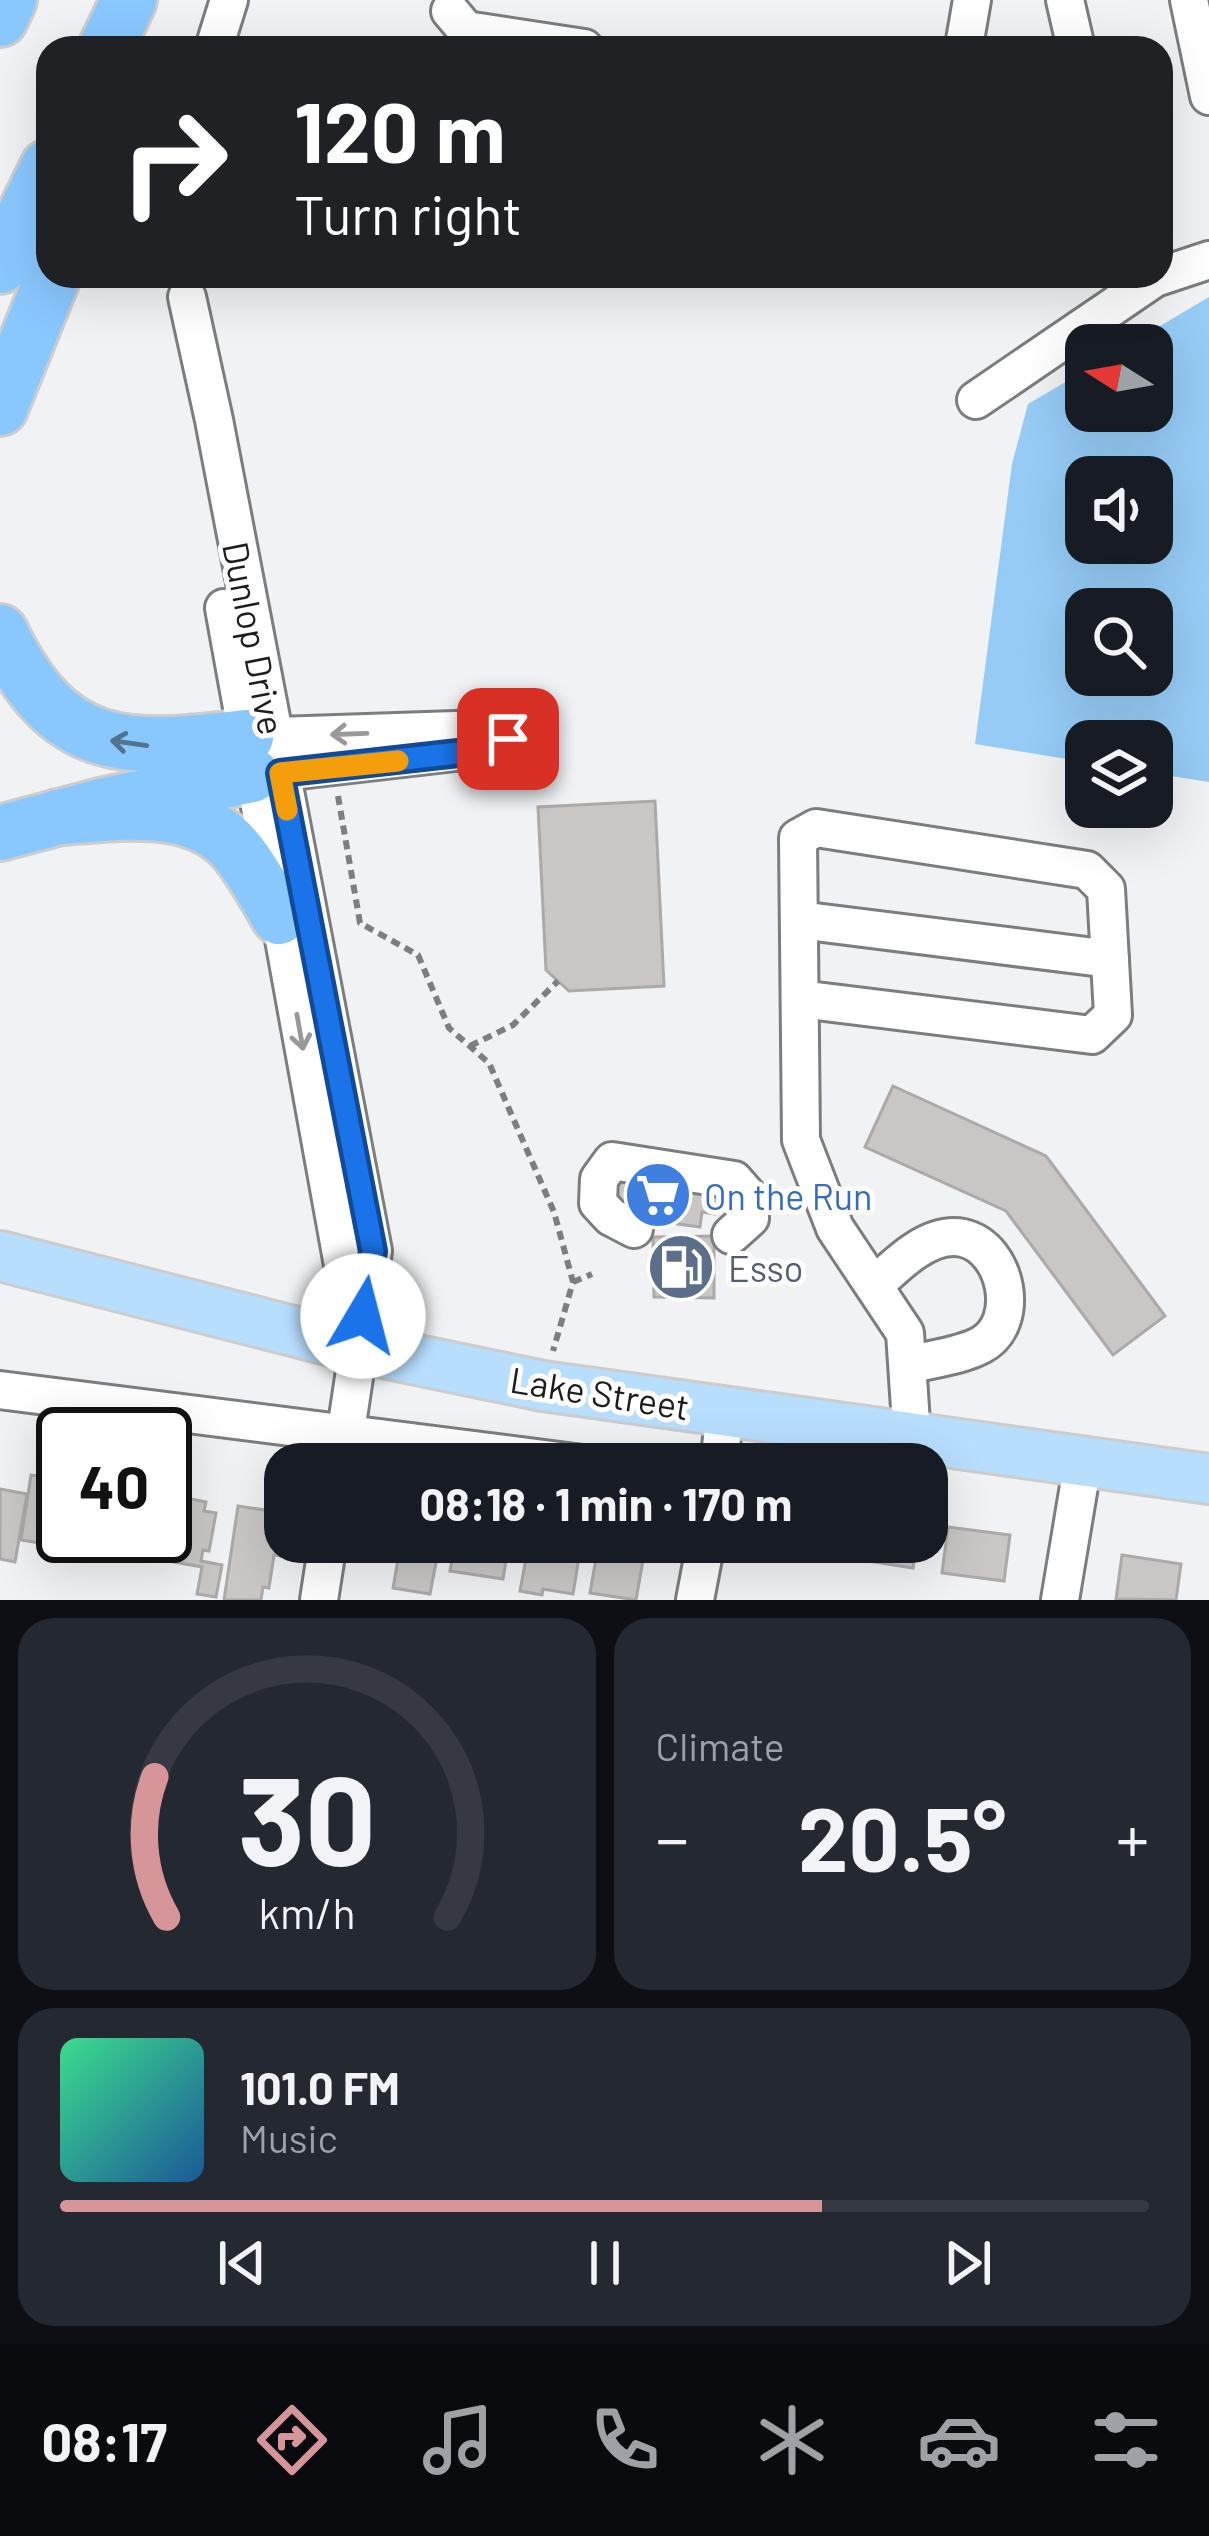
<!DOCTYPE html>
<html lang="en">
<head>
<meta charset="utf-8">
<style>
	body { margin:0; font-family:Barlow,sans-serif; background:#242831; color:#f1f3f6; height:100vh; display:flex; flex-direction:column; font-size:45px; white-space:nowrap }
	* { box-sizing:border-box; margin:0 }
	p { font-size:39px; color:#9ea1a6 }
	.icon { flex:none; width:66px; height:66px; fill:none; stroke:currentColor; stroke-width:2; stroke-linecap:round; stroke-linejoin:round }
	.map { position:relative; height:1600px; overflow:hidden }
	.drawer { display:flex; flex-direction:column; gap:18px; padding:18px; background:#0d0f14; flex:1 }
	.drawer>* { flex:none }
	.banner { position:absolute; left:36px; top:36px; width:1137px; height:252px; border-radius:36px; box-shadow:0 12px 48px #0002; background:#202124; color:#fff; overflow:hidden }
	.needle { width:78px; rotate:281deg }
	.controls { position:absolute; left:1065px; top:324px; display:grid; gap:24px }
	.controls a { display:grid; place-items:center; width:108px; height:108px; border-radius:24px; background:#171b24; box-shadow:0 12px 48px #0002; font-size:60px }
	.speed { position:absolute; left:36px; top:1407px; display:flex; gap:24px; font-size:60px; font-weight:700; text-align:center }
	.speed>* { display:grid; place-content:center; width:156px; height:156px; border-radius:50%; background:#171b24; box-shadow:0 12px 48px #0002; line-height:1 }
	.speed .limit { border:6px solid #111; border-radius:18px; background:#fff; color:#111 }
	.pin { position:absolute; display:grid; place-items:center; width:102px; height:102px; color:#fff; margin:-51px; border-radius:24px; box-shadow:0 6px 18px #0006 }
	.me { position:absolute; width:132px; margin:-66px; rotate:8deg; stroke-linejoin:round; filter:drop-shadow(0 0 9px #0008) }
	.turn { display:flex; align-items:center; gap:42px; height:252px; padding:0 60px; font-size:54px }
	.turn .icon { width:156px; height:156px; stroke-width:2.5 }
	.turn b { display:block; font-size:84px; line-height:102px }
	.big { font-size:90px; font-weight:700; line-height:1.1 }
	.drawer .widget { flex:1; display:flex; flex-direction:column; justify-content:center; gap:18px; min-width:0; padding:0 42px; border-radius:36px; background:#242831 }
	.drawer .dial { align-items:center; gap:0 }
	.dial svg { height:312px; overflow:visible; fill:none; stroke:#363941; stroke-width:7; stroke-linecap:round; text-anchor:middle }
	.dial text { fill:#f1f3f6; stroke:none }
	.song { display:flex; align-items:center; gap:36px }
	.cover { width:144px; height:144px; border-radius:18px; background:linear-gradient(135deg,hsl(150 70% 55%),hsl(210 70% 35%)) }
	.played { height:12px; border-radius:6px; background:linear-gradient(90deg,#d69699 70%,#363941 70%) }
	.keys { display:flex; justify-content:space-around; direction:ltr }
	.heat { display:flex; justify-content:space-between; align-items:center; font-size:66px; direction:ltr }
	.drawer .tiles { flex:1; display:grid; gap:18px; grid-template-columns:1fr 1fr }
	.widget:last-child { grid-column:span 2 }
	.trip { position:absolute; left:264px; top:1443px; width:684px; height:120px; border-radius:36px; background:#171b24; box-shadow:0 12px 48px #0002; font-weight:700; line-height:120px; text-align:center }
	.menu { display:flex; height:192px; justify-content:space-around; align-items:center; background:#090b0e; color:#9ea1a6 }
	.menu .icon { width:84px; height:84px }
	.menu .on { color:#d69699 }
	.menu b { font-size:54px; color:#f1f3f6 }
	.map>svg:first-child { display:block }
	.green { fill:#95cbf5; fill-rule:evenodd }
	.building { fill:#c8c7c6; stroke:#abaaa9; stroke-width:3 }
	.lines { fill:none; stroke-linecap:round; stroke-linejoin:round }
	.minor-casing { stroke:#7c7d7e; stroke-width:42 }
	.major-casing { stroke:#cdcdcd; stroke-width:54 }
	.highway-casing { stroke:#cdcdcd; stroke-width:60 }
	.path { stroke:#7d7e7e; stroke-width:6; stroke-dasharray:9 6; stroke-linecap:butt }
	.minor { stroke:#fff; stroke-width:36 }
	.major { stroke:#b8defe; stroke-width:48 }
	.highway { stroke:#89c8fe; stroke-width:54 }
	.oneway { stroke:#989999 }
	.oneway2 { stroke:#52728d }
	.route-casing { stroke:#114b97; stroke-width:30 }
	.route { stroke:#1a73e8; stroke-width:21 }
	.slow { stroke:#f59e0b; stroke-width:21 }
	.labels { text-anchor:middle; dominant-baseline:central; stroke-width:10; stroke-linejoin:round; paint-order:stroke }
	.street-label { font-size:36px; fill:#1b1c1c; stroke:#fff }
	.shop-label { font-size:36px; fill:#366cbe; stroke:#fff; text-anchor:start }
	.service-label { font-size:36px; fill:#4e5e75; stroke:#fff; text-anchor:start }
</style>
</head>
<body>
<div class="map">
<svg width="1209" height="1600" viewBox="0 0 1209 1600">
	<rect width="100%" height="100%" fill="#f1f2f3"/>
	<path class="green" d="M1209 297V782L1152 773V741H1086V762L975 744 1012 464 1028 404 1086 370V411H1152V345H1128ZM1086 477H1152V543H1086ZM1086 609H1152V675H1086Z"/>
	<g class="building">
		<polygon points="655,801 664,986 569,991 546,970 538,807"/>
		<polygon points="893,1086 1046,1156 1165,1316 1113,1355 1006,1211 865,1147"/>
		<polygon points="616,1166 720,1182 715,1214 702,1212 700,1227 648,1220 611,1203"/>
		<polygon points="714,1236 714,1298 654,1297 653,1237"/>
		<polygon points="31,1475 63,1480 63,1536 85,1536 83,1550 21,1540"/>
		<polygon points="0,1489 27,1494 15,1562 0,1559"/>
		<polygon points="171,1495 206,1502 204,1511 216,1513 209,1551 203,1550 201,1561 222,1565 216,1597 197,1594 202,1567 163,1560"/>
		<polygon points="238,1506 285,1513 282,1556 274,1555 269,1588 263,1587 261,1600 224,1600"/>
		<polygon points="948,1527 1010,1535 1004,1581 942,1573"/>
		<polygon points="105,1536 152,1536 148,1561 102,1553"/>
		<polygon points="401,1542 440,1542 430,1594 393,1588"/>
		<polygon points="455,1542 509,1542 503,1579 450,1571"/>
		<polygon points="529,1542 561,1542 562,1548 580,1551 573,1594 543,1589 542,1595 520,1591"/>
		<polygon points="761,1542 827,1542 825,1553"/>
		<polygon points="852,1542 917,1542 913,1568 849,1558"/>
		<polygon points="613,1548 627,1550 625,1557 643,1560 636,1600 590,1593 597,1553 611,1556"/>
		<polygon points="1122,1555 1181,1564 1176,1600 1116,1599"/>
	</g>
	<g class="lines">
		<g class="minor-casing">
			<g id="minor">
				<polyline points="1065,0 1076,48"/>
				<polyline points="1189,0 1209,96"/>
				<polyline points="450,11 466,30 584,48"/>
				<polyline points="964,46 972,0"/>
				<polyline points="214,48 229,0"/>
				<polyline points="187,297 214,420 373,1251 341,1464"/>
				<polyline points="976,400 1155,278 1209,260"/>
				<polyline points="224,608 352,1315"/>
				<polyline points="249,737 456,730 508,739"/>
				<polyline points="256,775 481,749"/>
				<polyline points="799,920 1110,959"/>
				<polyline points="800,999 1092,1035 1113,1015 1106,889 1087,870 816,828 798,838 801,1140 835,1228 905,1333 912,1438"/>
				<polyline points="634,1229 611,1217 598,1203 599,1179 612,1161 734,1180 748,1196 750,1218 731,1235"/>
				<path d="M874 1286C896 1265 929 1231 963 1238 1007 1248 1022 1323 981 1345 961 1356 930 1359 908 1365"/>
				<polyline points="0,1390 583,1464"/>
				<polyline points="719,1464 725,1411"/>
				<polyline points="319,1600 328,1542"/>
				<polyline points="695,1600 706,1542"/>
				<polyline points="1060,1600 1083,1462"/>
			</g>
		</g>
		<g class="major-casing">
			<polyline id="major" points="0,1256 359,1348 543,1386 1209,1479"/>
		</g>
		<g class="highway-casing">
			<g id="highway">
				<polyline points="0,19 9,0"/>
				<polyline points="106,48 129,0"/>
				<polyline points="0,266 48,167"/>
				<polyline points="0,408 53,276"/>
				<path d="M0 632C59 755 123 752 246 737"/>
				<path d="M58 817C118 814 196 799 238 852 254 872 266 895 279 917"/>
				<polyline points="0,833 101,806 252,775"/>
			</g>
		</g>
		<g class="path">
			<polyline points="338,796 360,923 418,955 449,1028 489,1063 554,1212 573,1282 553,1351"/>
			<polyline points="470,1046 513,1025 558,981"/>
			<polyline points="573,1282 592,1274"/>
		</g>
		<use href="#minor" class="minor"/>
		<use href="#major" class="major"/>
		<use href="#highway" class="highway"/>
	</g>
	<defs><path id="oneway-shaft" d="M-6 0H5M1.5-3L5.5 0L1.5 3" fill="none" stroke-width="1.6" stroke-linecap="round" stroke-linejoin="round" transform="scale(3)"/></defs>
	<g class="oneway">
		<use href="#oneway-shaft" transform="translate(349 734) rotate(178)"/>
		<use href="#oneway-shaft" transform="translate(300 1032) rotate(80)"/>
	</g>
	<use class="oneway2" href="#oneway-shaft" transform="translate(129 743) rotate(-172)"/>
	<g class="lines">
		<g class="route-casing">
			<polyline id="route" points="363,1316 373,1251 280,773 476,751 508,739"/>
		</g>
		<use href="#route" class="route"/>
		<polyline class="slow" points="287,810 280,773 398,761"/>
	</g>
	<defs>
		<g id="supermarket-disc" transform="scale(3.45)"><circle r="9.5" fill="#3f7fe0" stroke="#fff"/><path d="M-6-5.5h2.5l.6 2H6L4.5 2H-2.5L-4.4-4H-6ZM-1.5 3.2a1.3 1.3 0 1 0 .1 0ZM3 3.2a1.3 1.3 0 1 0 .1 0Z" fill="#fff"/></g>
		<g id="fuel-disc" transform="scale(3.45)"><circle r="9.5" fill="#5c6f8a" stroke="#fff"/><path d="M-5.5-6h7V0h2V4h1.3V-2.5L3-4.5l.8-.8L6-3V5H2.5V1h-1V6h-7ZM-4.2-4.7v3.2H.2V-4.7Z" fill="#fff"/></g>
	</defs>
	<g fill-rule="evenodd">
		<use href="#supermarket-disc" x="658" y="1195"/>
		<use href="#fuel-disc" x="681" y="1267"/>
	</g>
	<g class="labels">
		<g class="street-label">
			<text transform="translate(255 638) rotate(79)">Dunlop Drive</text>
			<text transform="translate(600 1392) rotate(9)">Lake Street</text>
		</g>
		<g class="shop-label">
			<text x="704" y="1195">On the Run</text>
		</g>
		<g class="service-label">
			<text x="728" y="1267">Esso</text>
		</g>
	</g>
</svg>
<div class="controls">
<a><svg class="needle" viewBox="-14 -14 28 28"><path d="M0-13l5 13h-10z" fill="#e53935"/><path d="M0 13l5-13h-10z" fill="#9ea1a6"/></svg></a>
<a><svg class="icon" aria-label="sound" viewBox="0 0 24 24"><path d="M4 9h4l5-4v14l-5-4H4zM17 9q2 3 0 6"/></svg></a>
<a><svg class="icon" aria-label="search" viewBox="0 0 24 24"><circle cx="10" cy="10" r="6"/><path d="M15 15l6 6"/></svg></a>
<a><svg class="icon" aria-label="layers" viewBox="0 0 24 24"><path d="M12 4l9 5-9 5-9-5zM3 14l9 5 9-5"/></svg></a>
</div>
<div class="speed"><div class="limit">40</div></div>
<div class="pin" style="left:508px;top:739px;background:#d93025"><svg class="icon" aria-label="arrive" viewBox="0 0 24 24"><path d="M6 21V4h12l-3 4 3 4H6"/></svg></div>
<svg class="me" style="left:363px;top:1316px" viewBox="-20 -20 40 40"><circle r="19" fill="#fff"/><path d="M0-13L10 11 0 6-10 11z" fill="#1a73e8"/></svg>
<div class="trip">08:18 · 1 min · 170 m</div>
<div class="banner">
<div class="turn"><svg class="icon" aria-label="right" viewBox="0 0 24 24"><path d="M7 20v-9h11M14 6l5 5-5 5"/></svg><div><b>120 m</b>Turn right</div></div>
</div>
</div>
<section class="drawer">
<div class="tiles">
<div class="widget dial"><svg viewBox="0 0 100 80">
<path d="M14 69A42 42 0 1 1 86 69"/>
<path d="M14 69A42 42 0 0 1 11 33" stroke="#d69699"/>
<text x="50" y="56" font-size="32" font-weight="700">30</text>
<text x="50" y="72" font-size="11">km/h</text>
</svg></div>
<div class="widget"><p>Climate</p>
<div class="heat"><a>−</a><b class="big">20.5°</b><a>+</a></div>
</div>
<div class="widget">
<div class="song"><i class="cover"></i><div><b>101.0 FM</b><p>Music</p></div></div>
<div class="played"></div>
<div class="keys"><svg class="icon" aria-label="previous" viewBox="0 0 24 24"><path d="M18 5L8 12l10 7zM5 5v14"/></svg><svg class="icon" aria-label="pause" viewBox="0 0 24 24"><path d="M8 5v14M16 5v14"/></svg><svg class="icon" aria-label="next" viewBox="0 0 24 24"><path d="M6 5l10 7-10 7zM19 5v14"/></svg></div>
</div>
</div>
</section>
<nav class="menu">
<b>08:17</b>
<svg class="icon on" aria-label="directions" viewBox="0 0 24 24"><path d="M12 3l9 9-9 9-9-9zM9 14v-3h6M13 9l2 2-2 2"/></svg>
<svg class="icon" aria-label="music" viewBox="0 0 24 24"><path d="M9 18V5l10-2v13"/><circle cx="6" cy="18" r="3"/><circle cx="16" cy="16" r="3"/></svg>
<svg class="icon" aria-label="phone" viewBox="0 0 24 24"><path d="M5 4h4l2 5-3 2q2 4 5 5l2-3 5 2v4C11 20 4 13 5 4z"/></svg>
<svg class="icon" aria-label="climate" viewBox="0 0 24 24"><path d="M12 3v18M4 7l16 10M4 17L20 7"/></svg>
<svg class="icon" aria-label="car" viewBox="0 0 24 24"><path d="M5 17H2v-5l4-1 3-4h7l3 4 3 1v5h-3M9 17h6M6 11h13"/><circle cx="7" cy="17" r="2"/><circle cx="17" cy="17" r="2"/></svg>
<svg class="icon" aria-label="filters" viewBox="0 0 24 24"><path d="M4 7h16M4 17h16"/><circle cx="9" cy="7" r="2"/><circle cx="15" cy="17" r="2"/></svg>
</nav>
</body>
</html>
